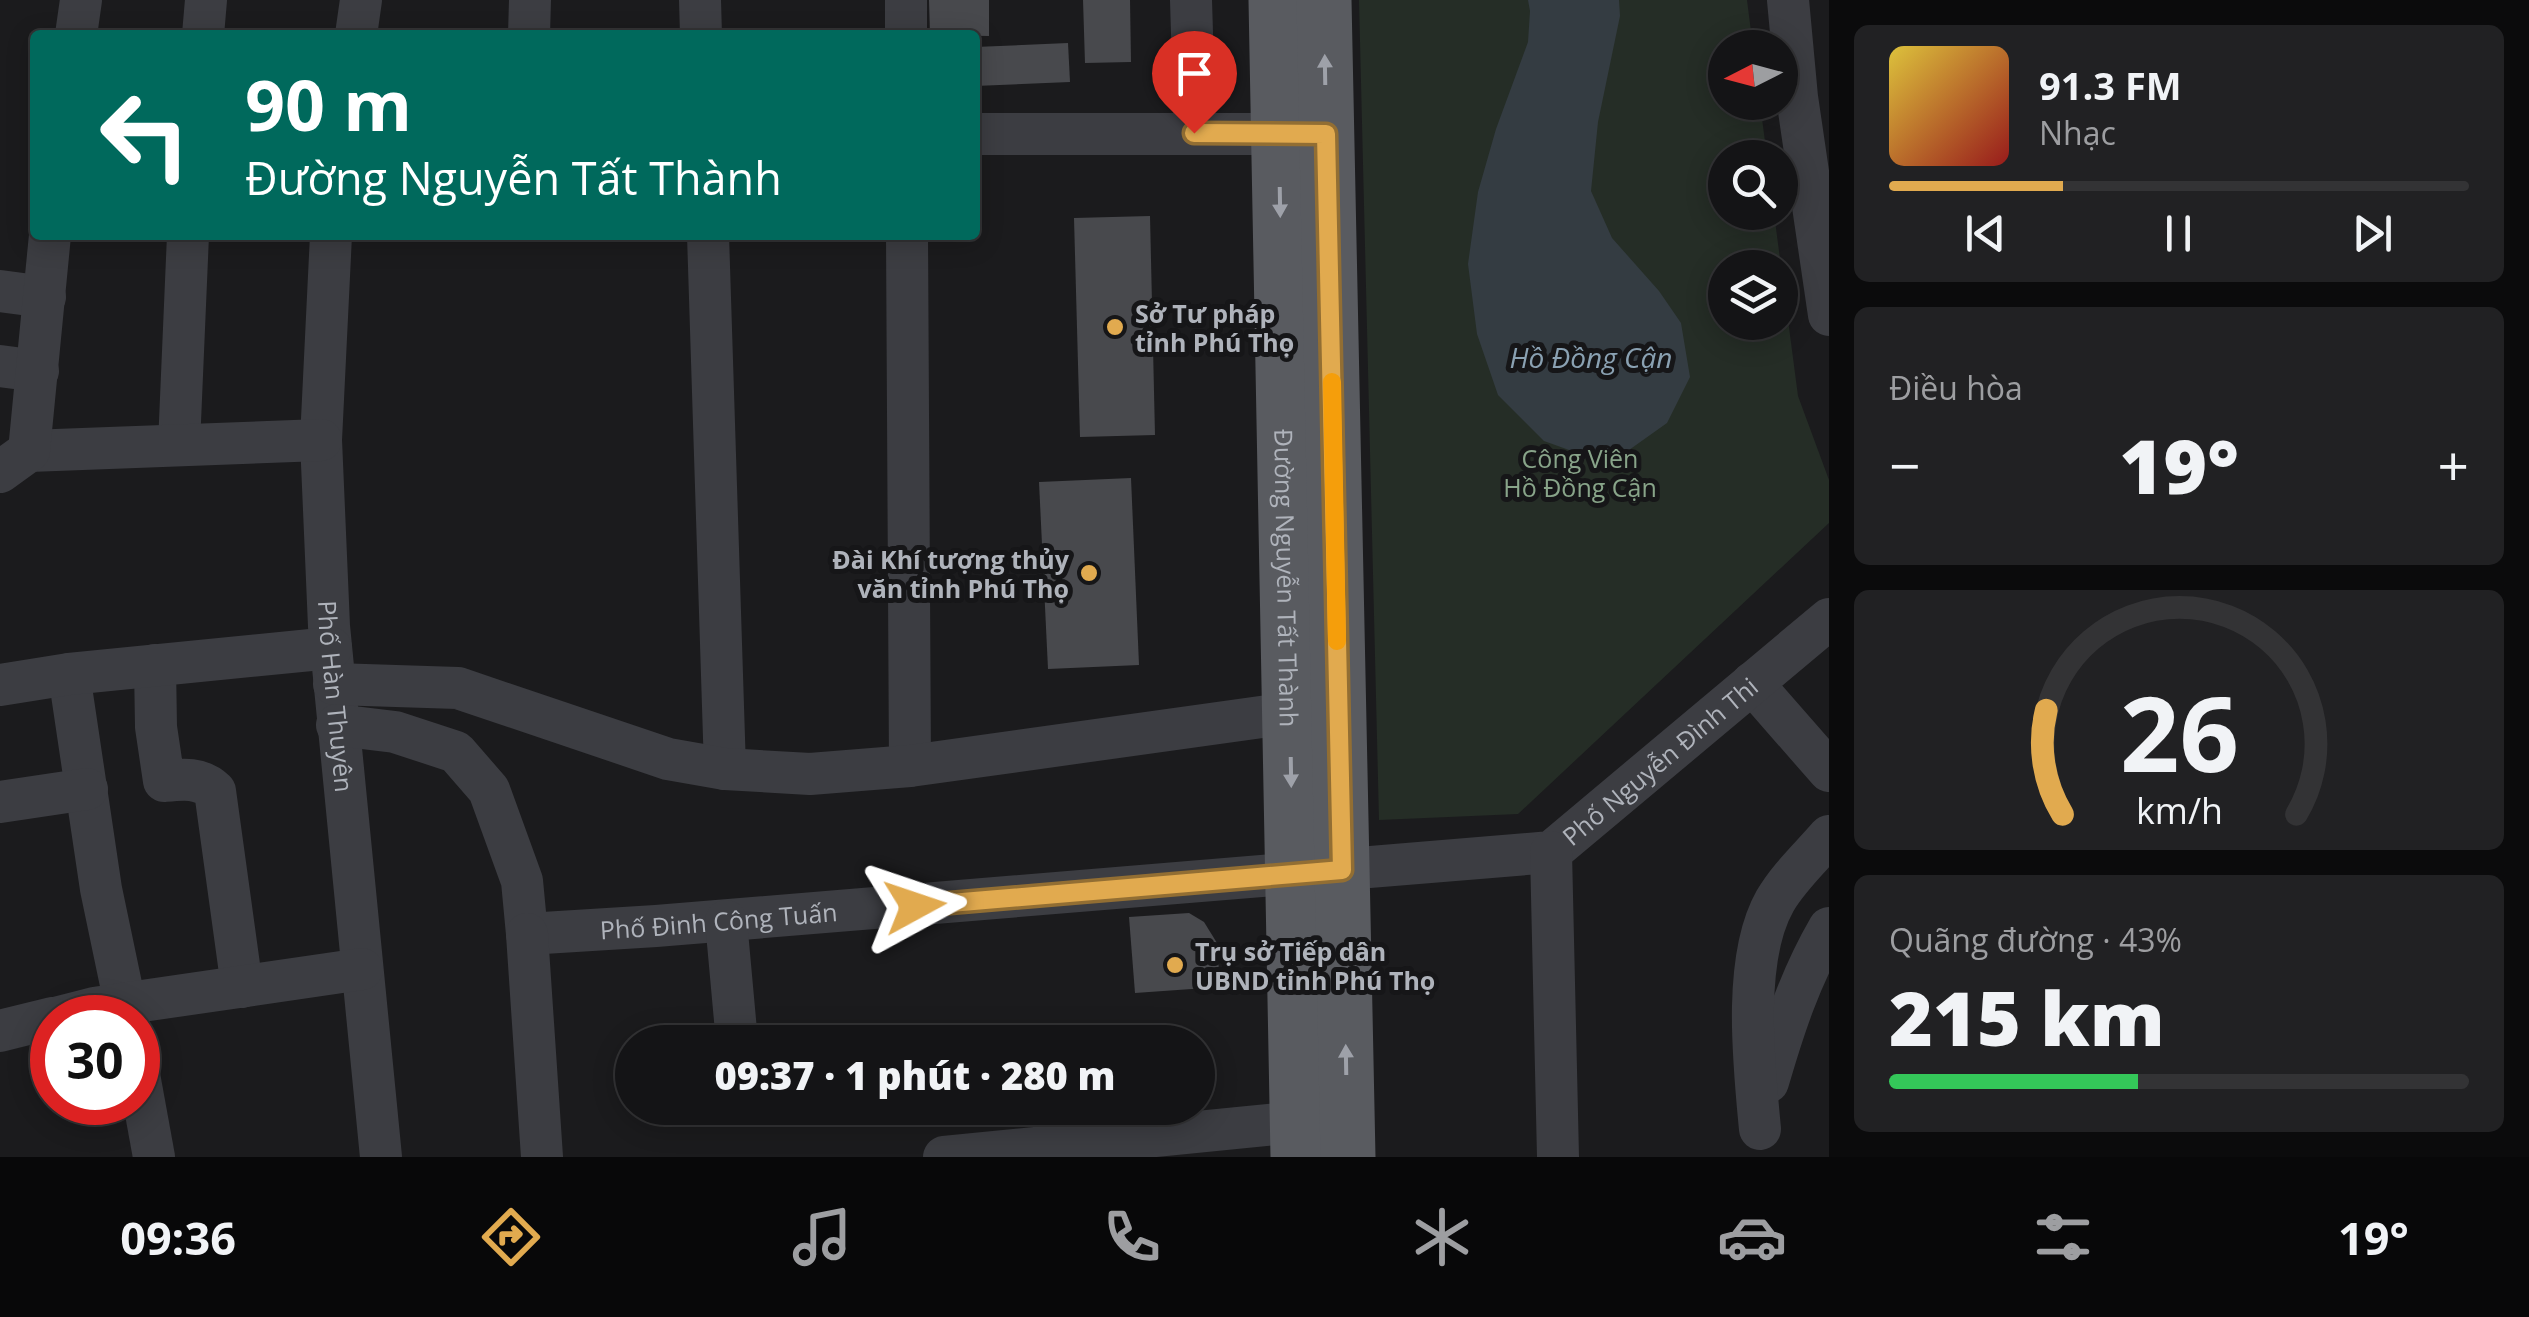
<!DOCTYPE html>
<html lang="vi">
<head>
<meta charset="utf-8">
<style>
	body { margin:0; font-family:"Open Sans",sans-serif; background:#212123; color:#f1f3f6; height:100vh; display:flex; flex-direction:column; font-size:38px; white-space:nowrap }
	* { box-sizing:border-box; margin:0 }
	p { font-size:32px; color:#9d9ea1 }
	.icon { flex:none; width:55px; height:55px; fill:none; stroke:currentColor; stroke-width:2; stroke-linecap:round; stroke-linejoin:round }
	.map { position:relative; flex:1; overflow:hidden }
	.side { display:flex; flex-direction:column; gap:25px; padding:25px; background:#0b0b0c; width:700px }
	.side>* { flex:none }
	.banner { position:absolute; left:30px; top:30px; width:950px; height:210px; border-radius:10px; box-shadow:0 5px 25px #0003,0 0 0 2px #333335; background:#00695c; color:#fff; overflow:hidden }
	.needle { width:65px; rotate:264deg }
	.buttons { position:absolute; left:1708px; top:30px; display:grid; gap:20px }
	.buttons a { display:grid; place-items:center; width:90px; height:90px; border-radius:50%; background:#141416; box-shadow:0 5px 25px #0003,0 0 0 2px #333335; font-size:50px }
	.speed { position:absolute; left:30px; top:995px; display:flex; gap:20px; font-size:50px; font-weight:700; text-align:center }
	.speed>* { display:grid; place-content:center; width:130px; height:130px; border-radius:50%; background:#141416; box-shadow:0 5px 25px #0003,0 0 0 2px #333335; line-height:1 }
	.speed .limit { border:15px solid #d22; background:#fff; color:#111 }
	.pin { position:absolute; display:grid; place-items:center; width:85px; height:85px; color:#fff; margin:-102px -42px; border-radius:50% 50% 50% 0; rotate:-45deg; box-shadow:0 0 10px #0007 }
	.pin .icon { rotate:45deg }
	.me { position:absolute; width:110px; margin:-55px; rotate:85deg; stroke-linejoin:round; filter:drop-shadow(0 0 8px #0008) }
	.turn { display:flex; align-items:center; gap:35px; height:210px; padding:0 50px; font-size:45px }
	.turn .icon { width:130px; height:130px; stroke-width:2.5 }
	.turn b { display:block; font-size:70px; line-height:85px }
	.big { font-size:75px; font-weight:800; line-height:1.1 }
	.side .widget { flex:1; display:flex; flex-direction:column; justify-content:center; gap:15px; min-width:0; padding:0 35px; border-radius:15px; background:#212123 }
	.side .dial { align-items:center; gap:0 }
	.dial svg { height:260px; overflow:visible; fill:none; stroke:#333335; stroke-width:7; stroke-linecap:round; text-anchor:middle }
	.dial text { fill:#f1f3f6; stroke:none }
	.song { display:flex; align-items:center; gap:30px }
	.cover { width:120px; height:120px; border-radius:15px; background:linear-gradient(135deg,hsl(50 70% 55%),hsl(0 70% 35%)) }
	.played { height:10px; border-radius:5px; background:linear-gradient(90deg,#e1aa4f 30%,#333335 30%) }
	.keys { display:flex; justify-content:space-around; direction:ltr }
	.heat { display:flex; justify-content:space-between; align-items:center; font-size:55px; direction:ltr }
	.charge { height:15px; border-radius:8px; background:linear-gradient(90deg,#34c759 43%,#333335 0) }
	.trip { position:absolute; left:615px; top:1025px; width:600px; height:100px; border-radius:50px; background:#141416; box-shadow:0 5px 25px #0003,0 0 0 2px #333335; font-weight:800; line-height:100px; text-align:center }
	.menu { display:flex; height:160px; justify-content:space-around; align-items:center; background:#080809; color:#9d9ea1 }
	.menu .icon { width:70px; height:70px }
	.menu .active { color:#e1aa4f }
	.menu b { font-size:45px; color:#f1f3f6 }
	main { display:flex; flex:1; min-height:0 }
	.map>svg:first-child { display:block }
	.green { fill:#252d26; fill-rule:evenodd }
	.water { fill:#343c42 }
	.building { fill:#48494d }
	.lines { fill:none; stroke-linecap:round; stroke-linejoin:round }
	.minor { stroke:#3c3d42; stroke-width:42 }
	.major { stroke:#595b60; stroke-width:55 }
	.oneway { fill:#9ea1a9 }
	.route-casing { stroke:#926e33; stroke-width:25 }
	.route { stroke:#e1aa4f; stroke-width:18 }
	.slow { stroke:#f59e0b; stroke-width:18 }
	.poi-dot { fill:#e1aa4f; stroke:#161618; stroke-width:4 }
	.labels { text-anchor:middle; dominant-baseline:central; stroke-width:10; stroke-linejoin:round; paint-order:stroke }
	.poi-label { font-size:25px; font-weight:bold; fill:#afb3bb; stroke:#161618; text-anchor:start }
	.park-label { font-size:25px; fill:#88a489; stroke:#161618 }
	.street-label { font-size:25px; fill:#afb3bb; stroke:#161618 }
	.water-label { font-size:28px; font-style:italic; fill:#8aa1b2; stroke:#161618 }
</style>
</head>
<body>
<main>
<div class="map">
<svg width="1829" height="1157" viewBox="0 0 1829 1157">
	<rect width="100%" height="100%" fill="#1b1b1d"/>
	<path class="green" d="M1359 0H1747L1753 47 1725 48V102L1760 103 1767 157 1725 158V212L1774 213 1798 396 1829 480V523L1518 814 1379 820ZM1725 268H1780V322H1725Z"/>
	<polygon class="water" points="1528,0 1619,0 1620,16 1598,122 1591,191 1612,238 1659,291 1681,323 1690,377 1667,423 1629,450 1583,455 1544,441 1498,395 1477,334 1468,264 1478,192 1496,129 1528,42 1530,11"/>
	<g class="building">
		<polygon points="929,0 989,0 989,36 930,35"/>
		<polygon points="1083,0 1130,0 1131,62 1085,63"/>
		<polygon points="1068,43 1070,82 975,86 975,47"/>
		<polygon points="1150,216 1155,435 1080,437 1074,218"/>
		<polygon points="1131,478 1139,665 1048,669 1039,482"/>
		<polygon points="1189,913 1204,922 1217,943 1220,987 1135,993 1129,917"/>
	</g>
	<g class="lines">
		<g class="minor">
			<polyline points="700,0 701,35"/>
			<polyline points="906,0 906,35"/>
			<polyline points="1191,0 1195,133"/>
			<polyline points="1788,0 1797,97 1829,315"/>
			<polyline points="76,35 81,0"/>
			<polyline points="203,35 206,0"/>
			<polyline points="356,35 361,0"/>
			<polyline points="529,35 530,0"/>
			<polyline points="975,134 1306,134"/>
			<path id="s1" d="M331 235 321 440 329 626 381 1157"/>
			<polyline points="708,235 725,769"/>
			<polyline points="907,235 910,766"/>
			<polyline points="0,291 45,297"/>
			<polyline points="0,366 38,371"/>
			<polyline points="179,445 188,235"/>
			<polyline points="29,451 321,440"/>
			<polyline points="0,472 29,451 50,235"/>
			<path d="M155 665 156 727 164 781C183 779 200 777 215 791L242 987"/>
			<polyline points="69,674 101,889 128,1018"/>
			<polyline points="1752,683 1829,771"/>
			<polyline points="334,684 458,688 668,759 725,769 810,774 910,766 1290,713"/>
			<polyline points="0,685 69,674 331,648"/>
			<path id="s2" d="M337 725 395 732 456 752 489 790 522 881 527 934 656 926 1551 852 1829 619"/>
			<polyline points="0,802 87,789"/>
			<polyline points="1551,852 1558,1157"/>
			<polyline points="726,921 737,1042"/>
			<polyline points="527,934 542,1157"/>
			<polyline points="55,1018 94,1008 362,969"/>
			<polyline points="0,1031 52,1018"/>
			<polyline points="138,1069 154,1157"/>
			<path d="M1768 1082C1784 1027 1800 978 1829 928"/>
			<path d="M1760 1129C1754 1065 1742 959 1775 901 1789 877 1811 857 1829 836"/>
			<polyline points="944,1157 1297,1122"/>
		</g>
		<g class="major">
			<path id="s3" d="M1276 0 1298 1157"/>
			<polyline points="1324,0 1348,1157"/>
		</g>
	</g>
	<defs><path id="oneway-solid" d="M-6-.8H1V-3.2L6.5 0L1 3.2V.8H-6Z" transform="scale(2.5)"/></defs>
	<g class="oneway">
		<use href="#oneway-solid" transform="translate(1325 70) rotate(-91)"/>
		<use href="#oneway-solid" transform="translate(1280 202) rotate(89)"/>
		<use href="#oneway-solid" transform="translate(1291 772) rotate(89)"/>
		<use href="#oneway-solid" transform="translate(1346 1060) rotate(-91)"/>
	</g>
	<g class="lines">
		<g class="route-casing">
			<polyline id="route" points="915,906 1342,870 1326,134 1194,133"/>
		</g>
		<use href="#route" class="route"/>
		<polyline class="slow" points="1332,382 1337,641"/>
	</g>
	<g class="poi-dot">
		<circle cx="1115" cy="327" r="10"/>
		<circle cx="1089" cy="573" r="10"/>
		<circle cx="1175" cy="965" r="10"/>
	</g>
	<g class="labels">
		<g class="poi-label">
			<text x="1135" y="313">Sở Tư pháp<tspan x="1135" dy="29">tỉnh Phú Thọ</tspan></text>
			<text x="1069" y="559" text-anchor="end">Đài Khí tượng thủy<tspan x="1069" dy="29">văn tỉnh Phú Thọ</tspan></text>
			<text x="1195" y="951">Trụ sở Tiếp dân<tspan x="1195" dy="29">UBND tỉnh Phú Thọ</tspan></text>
		</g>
		<g class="park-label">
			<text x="1580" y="458">Công Viên<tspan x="1580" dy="29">Hồ Đồng Cận</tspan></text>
		</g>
		<g class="street-label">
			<text stroke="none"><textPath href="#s3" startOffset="578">Đường Nguyễn Tất Thành</textPath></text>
			<text stroke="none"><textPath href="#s1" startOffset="462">Phố Hàn Thuyên</textPath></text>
			<text stroke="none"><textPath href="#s2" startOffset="1492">Phố Nguyễn Đình Thi</textPath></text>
			<text stroke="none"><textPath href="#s2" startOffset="515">Phố Đinh Công Tuấn</textPath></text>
		</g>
		<g class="water-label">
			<text x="1591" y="357">Hồ Đồng Cận</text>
		</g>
	</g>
</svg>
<div class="buttons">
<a><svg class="needle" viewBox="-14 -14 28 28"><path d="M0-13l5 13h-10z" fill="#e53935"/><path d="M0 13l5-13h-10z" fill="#9d9ea1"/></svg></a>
<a><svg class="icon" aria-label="search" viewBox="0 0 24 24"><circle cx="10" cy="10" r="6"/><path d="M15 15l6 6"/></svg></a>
<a><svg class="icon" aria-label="layers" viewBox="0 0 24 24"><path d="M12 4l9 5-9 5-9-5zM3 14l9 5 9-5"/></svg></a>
</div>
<div class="speed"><div class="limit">30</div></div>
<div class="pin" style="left:1194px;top:133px;background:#d93025"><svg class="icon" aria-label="arrive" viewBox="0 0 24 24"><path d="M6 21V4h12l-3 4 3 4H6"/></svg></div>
<svg class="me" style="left:915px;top:906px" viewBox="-20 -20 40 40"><path d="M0-17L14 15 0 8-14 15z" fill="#e1aa4f" stroke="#fff" stroke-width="4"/></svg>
<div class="trip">09:37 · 1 phút · 280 m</div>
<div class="banner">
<div class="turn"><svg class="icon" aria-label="left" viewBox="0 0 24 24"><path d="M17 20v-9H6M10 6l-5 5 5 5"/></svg><div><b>90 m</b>Đường Nguyễn Tất Thành</div></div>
</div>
</div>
<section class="side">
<div class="widget">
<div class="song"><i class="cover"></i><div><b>91.3 FM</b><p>Nhạc</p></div></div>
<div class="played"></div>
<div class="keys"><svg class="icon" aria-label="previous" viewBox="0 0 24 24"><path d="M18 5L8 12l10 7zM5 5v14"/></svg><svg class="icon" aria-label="pause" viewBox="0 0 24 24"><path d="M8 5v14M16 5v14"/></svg><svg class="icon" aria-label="next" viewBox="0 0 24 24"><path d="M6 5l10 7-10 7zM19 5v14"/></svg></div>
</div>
<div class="widget"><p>Điều hòa</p>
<div class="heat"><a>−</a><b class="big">19°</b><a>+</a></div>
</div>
<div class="widget dial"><svg viewBox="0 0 100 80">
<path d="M14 69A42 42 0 1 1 86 69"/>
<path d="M14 69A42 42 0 0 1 9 37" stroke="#e1aa4f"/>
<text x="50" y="56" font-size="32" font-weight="700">26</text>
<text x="50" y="72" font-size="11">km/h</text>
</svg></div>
<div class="widget"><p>Quãng đường · 43%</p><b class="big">215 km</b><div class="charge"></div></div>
</section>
</main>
<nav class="menu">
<b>09:36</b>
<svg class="icon active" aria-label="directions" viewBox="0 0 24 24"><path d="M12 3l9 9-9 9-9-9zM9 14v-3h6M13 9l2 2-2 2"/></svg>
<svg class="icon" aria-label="music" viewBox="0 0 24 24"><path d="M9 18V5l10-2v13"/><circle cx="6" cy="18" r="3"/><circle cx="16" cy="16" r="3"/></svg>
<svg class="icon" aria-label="phone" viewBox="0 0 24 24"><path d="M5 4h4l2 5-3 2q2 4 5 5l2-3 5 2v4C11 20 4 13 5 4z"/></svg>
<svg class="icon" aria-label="climate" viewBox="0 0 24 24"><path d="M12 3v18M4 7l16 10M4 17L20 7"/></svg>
<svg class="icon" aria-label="car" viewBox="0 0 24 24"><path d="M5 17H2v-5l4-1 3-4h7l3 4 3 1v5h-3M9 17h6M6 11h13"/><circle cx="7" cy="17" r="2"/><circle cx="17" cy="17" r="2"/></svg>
<svg class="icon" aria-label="filters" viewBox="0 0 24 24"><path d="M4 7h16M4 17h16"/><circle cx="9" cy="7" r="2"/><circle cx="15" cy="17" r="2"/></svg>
<b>19°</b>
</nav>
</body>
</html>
